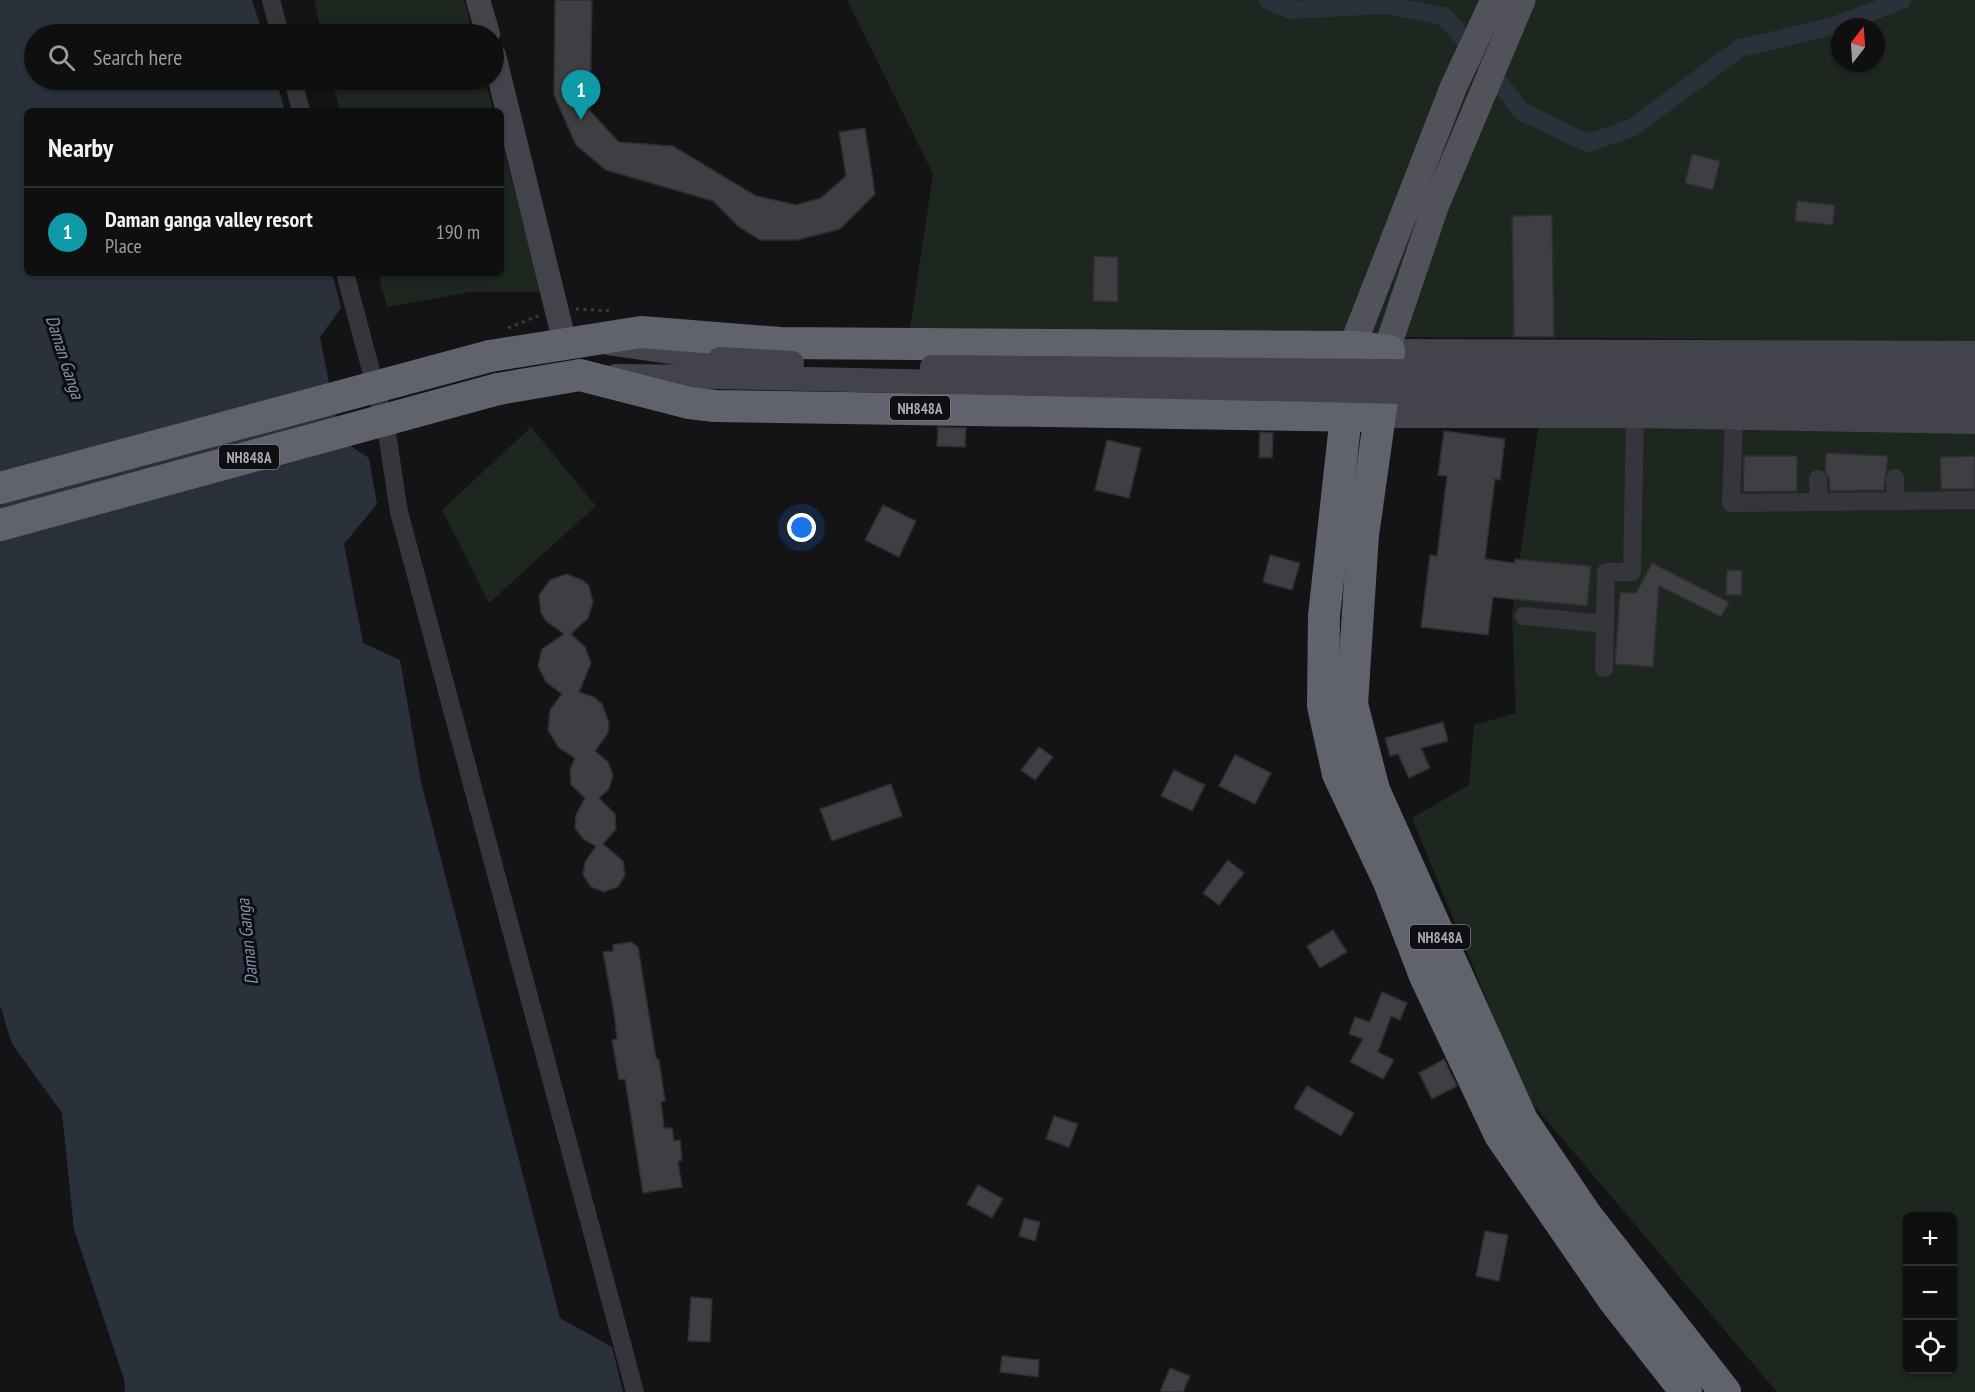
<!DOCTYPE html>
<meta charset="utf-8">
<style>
body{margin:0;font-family:"PT Sans Narrow",sans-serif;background:#181819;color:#f1f3f6}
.controls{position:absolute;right:18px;bottom:18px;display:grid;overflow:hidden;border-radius:9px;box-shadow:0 2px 4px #0004}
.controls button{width:54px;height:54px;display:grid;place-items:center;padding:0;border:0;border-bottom:2px solid #2f2f30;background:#0f0f10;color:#f1f3f6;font:30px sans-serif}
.compass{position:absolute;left:1831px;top:18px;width:54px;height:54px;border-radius:50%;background:#0f0f10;box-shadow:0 2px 4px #0004;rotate:17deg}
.you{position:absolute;left:802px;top:528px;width:21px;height:21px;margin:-15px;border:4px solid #fff;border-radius:50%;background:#1a73e8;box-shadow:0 0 0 9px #1a73e833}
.badge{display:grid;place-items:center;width:39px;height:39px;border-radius:50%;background:#2563eb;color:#fff;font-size:20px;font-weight:700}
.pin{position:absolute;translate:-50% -50px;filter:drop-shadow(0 2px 3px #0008)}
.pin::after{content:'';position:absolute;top:32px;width:21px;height:18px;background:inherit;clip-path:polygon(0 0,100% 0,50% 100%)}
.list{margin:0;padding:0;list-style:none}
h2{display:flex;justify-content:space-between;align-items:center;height:78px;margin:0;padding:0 24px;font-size:26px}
h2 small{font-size:20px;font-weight:400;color:#9b9c9f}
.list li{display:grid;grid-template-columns:39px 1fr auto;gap:18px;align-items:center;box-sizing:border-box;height:90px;padding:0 24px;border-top:2px solid #2f2f30}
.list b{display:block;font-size:22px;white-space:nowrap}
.list p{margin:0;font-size:20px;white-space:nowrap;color:#9b9c9f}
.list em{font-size:20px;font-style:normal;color:#9b9c9f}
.icon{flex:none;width:33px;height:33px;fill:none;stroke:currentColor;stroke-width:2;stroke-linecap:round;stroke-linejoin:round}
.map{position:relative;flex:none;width:1975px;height:1392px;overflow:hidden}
.search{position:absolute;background:#0f0f10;box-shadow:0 2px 4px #0004;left:24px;top:24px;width:480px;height:66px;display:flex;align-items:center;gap:15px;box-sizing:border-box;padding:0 21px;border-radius:33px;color:#9b9c9f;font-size:22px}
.panel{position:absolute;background:#0f0f10;box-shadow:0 2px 4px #0004;left:24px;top:108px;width:480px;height:168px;border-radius:9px}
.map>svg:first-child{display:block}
.green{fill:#1e2620;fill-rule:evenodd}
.water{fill:#2a313a}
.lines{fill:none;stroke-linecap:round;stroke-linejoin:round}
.canal{stroke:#2a313a;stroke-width:18}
.building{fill:#3e3e43;stroke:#2e2e32;stroke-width:1.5}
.path{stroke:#3b3c42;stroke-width:3;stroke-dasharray:3 4.5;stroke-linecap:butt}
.street{stroke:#35353b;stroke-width:18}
.secondary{stroke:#43444b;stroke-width:24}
.primary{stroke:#51525a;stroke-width:27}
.highway{stroke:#61636c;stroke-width:32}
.secondary-bridge{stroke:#43444b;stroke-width:24}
.highway-bridge{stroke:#61636c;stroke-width:32}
.labels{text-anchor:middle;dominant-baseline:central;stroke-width:6;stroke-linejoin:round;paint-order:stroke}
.shield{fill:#0f0f11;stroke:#797b84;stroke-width:1.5}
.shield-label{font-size:15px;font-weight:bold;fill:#a6a9b6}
.water-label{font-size:18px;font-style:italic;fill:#7c94b2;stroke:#0f0f11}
</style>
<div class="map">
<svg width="1975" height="1392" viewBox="0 0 1975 1392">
<rect width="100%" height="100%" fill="#141416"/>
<g class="green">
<polygon points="314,0 464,0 473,34 322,34"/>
<path d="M847 0H1975V343L1618 338 909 335 933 174ZM1840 27H1876V63H1840Z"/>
<polygon points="332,80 485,80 493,111 340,111"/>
<polygon points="501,140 541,292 471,292 387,307 378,273 501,273"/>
<path d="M1539 421 1975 432V1392H1777L1526 1096 1412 818 1469 785 1474 725 1516 713 1512 614ZM1908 1216H1952V1370H1908Z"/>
<polygon points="531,427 596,506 489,603 442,510"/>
</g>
<polygon class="water" points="0,0 252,0 263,34 34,34 34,80 276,80 285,111 27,111 27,273 332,273 341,308 320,337 340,439 369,458 377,504 344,544 363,643 400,660 421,782 560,1318 612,1347 623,1392 125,1392 124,1379 74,1229 62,1113 12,1044 0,1005"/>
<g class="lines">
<polyline class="canal" points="1268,0 1291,10 1384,5 1444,16 1477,54 1522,112 1588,143 1632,128 1740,48 1834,26 1902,0"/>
</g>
<g class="building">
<polygon points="555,0 592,0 590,111 619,142 673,146 756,196 796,205 821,198 846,176 839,132 865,128 875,194 840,229 797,240 760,240 739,227 713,201 606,170 576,145 554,95"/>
<polygon points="1692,154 1720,161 1713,190 1685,183"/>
<polygon points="1797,201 1835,205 1833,225 1795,221"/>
<polygon points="1552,215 1554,337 1514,337 1512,216"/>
<polygon points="1094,256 1118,257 1118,302 1093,301"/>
<polygon points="938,427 966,428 965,447 937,446"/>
<polygon points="1444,431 1505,439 1500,480 1495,479 1485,559 1515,563 1515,559 1591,566 1587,606 1493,597 1488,635 1421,627 1430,555 1437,556 1447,476 1438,475"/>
<polygon points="1260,432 1273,433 1272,458 1259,457"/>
<polygon points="1107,440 1141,448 1129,498 1095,490"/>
<polygon points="1826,453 1888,456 1884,490 1830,491 1829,478 1825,471"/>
<polygon points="1744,456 1797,456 1797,491 1743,492"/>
<polygon points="1975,456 1975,489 1941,489 1940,457"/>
<polygon points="883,505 916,521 899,557 865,540"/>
<polygon points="1270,555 1300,563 1292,590 1263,582"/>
<polygon points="1652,563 1729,602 1721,617 1659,586 1653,667 1615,664 1620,592 1636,593"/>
<polygon points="1727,570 1742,570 1742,595 1726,595"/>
<polygon points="566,574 582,580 589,586 593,602 588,618 571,634 585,647 591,663 579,692 594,697 602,704 609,723 608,733 595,751 608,762 613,775 609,789 599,798 615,814 616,829 603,844 623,861 625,875 618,887 604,892 591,887 583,875 585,862 596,846 583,839 575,828 576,815 585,798 571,785 570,770 575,758 558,747 548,730 550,710 562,694 546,682 538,666 542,649 564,634 546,621 541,613 539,595 550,580"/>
<polygon points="1443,722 1448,741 1421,748 1430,768 1409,778 1398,754 1390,756 1385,738"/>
<polygon points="1039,747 1053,757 1035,780 1021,770"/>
<polygon points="1235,755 1271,773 1255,804 1219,786"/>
<polygon points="1174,770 1205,785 1192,811 1161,796"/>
<polygon points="891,784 902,816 832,841 820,809"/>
<polygon points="1228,860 1244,873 1219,905 1203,893"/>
<polygon points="1333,930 1347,952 1320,968 1307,946"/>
<polygon points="631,942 638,947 656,1058 659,1060 665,1101 661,1102 664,1128 672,1128 674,1141 680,1140 682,1160 678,1162 682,1187 643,1193 625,1079 619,1080 612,1040 617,1039 614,1013 603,952 613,951 613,945"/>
<polygon points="1382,992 1407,1003 1400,1020 1391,1016 1378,1052 1394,1060 1383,1079 1350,1062 1363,1039 1349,1034 1355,1017 1370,1022"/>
<polygon points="1444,1059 1457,1086 1432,1099 1419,1073"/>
<polygon points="1307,1086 1354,1113 1341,1136 1294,1108"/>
<polygon points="1054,1116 1078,1124 1069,1147 1046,1139"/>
<polygon points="978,1185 1003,1199 992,1218 967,1204"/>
<polygon points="1024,1218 1040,1222 1035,1241 1019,1236"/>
<polygon points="1485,1231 1508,1235 1499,1281 1476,1276"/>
<polygon points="691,1297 712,1299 710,1342 688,1341"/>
<polygon points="1002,1356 1039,1360 1038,1377 1000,1372"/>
<polygon points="1170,1368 1190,1376 1183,1392 1160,1392"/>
</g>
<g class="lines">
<g class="path">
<polyline points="576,309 612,311"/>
<polyline points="508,328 538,316"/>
</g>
<g class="street">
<polyline points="271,0 280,34"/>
<polyline points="293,80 301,111"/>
<polyline points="345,273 386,427 399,512 635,1392"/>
<polyline points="1734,417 1731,503 1975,500"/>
<polyline points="1895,478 1896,501"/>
<polyline points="1818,479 1819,502"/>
<polyline points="1524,616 1605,624"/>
<polyline points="1604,668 1606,572 1632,572 1635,416"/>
</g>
<g class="secondary">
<polyline points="478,0 488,34"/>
<polyline points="494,55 565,344"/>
<polyline points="608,343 720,359"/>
<polyline points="1389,351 1975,353"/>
<polyline points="616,376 719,377"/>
<polyline points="1381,416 1635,416 1975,422"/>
</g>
<g class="primary">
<polyline points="1355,347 1356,337 1453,88 1494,0"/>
<polyline points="1389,351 1391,337 1435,207 1522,0"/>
</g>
<g class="highway">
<polyline points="490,356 641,332 780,343 1355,347 1389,351 1363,535 1352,704 1374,790 1522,1120 1586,1215 1725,1392"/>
<polyline points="1352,360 1324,616 1323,706 1338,774 1389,882 1425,976 1500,1135 1613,1299 1686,1392"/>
<polyline points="498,389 580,375 689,403 715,406 1368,416"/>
</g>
<g class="secondary-bridge">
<polyline points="720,359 792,363"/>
<polyline points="932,367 1975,376"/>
<polyline points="719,377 1448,393 1975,399"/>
</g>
<g class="highway-bridge">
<polyline points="0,488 490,356"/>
<polyline points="0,525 498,389"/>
</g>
</g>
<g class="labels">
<g class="shield">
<rect x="890" y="396" width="60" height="24" rx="4.5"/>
<rect x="219" y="445" width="60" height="24" rx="4.5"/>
<rect x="1410" y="925" width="60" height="24" rx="4.5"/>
</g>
<g class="shield-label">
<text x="920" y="408">NH848A</text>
<text x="249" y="457">NH848A</text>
<text x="1440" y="937">NH848A</text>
</g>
<g class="water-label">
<text transform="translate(65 357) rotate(72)">Daman Ganga</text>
<text transform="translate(247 942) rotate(-96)">Daman Ganga</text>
</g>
</g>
</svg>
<div class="controls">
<button>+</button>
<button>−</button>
<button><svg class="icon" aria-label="locate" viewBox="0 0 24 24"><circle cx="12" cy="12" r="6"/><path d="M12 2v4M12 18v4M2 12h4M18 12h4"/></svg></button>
</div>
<svg class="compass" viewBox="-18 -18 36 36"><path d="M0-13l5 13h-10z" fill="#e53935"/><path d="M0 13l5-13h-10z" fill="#9b9c9f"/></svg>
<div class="you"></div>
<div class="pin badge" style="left:581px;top:120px;background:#0f9aa8">1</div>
<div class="search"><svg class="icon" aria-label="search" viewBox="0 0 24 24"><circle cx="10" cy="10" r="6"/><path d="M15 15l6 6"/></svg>Search here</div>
<section class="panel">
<h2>Nearby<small></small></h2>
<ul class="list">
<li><span class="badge" style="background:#0f9aa8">1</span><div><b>Daman ganga valley resort</b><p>Place</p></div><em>190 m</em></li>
</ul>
</section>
</div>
